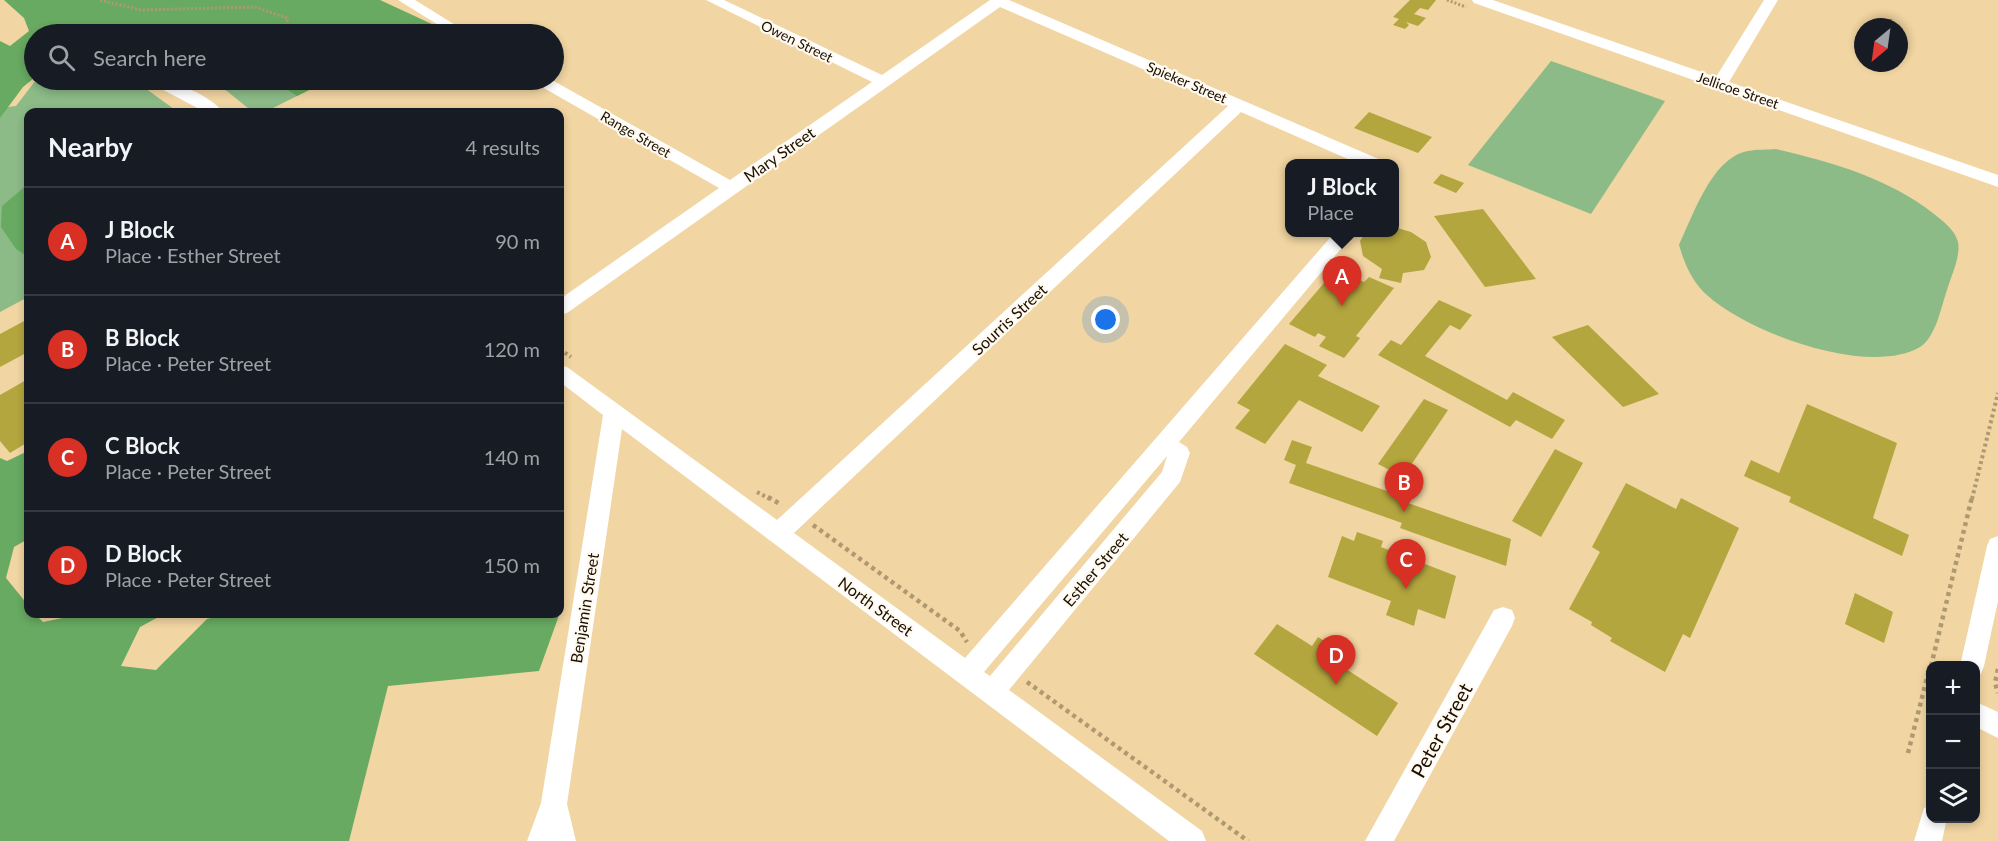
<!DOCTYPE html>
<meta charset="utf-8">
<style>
body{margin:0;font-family:Lato,sans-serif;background:#20242c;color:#f1f3f6}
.controls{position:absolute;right:18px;bottom:18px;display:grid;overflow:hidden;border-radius:12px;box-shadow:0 3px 9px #0003}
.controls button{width:54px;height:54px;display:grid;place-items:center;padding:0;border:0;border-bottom:2px solid #363941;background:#171b24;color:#f1f3f6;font:30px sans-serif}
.compass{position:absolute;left:1854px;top:18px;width:54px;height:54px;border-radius:50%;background:#171b24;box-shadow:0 3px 9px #0003;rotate:209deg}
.you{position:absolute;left:1106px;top:320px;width:21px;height:21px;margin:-15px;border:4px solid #fff;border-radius:50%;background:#1a73e8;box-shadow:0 0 0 9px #1a73e833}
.badge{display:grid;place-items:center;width:39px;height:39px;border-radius:50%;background:#d93025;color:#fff;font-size:20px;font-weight:700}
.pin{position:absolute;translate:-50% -50px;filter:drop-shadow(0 2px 3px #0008)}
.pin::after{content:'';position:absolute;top:32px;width:21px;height:18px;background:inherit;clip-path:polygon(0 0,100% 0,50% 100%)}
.popup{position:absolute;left:1285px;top:159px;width:114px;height:78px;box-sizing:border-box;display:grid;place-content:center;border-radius:12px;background:#171b24;filter:drop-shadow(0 2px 4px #0005);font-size:20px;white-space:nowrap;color:#9ea1a6}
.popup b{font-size:22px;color:#f1f3f6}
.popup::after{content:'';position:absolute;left:50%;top:100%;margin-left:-12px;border:12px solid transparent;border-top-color:#171b24}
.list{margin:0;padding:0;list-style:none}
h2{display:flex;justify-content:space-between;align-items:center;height:78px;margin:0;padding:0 24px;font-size:26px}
h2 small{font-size:20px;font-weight:400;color:#9ea1a6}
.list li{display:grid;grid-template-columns:39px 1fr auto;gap:18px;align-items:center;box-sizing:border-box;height:108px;padding:0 24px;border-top:2px solid #363941}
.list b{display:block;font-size:22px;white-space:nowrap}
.list p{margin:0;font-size:20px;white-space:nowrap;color:#9ea1a6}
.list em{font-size:20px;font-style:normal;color:#9ea1a6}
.icon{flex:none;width:33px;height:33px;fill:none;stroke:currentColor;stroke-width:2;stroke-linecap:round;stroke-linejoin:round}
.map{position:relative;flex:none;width:1998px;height:841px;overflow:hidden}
.search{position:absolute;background:#171b24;box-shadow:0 3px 9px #0003;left:24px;top:24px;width:540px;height:66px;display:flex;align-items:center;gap:15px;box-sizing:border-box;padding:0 21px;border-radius:33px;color:#9ea1a6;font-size:22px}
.panel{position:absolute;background:#171b24;box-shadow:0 3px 9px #0003;left:24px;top:108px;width:540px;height:510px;border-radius:12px}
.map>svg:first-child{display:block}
.green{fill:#8cbb87}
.forest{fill:#68aa61}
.building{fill:#b3a63e}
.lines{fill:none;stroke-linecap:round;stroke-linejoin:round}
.path-far2{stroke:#af9971;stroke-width:3;stroke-dasharray:2 2;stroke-linecap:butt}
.path-far1{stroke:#af9971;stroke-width:4;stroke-dasharray:3 3;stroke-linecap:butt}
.path{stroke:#af9971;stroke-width:4.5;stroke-dasharray:4 4;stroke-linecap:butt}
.minor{fill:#fff;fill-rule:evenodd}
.labels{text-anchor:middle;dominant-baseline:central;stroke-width:4.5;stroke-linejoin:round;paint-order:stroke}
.far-street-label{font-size:14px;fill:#180f00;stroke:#fff9ef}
.street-label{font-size:16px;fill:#180f00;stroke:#fff9ef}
.near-street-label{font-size:20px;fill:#180f00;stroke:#fff9ef}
</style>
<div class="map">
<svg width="1998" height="841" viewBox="0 0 1998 841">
<rect width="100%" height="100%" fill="#f1d5a2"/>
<g class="green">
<polygon points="1551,61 1665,101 1591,214 1468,165"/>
<polygon points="36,80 134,80 178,112 28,112 28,297 0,312 0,108 16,106"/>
<polygon points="213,80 329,80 265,112 253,112"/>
<path d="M1776 149C1831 162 1889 178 1934 214 1943 221 1955 230 1958 242 1961 256 1951 276 1947 290 1941 307 1936 337 1920 347 1869 377 1749 333 1708 296 1692 282 1685 265 1679 245 1693 216 1712 157 1748 151 1757 149 1767 150 1776 149Z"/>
</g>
<g class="forest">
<polygon points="4,0 380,0 434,25 416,34 34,34 34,78 23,87 0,118 0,41 10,46 29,31 24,18"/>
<polygon points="273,80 329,80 297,96"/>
<polygon points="28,184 28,257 16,249 1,227 2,206"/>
<polygon points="28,451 28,539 14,547 6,578 28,605 28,614 35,614 43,622 82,614 164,614 140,627 121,666 156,670 207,619 227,614 560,614 560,607 562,607 539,671 388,686 349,841 0,841 0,458 7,461"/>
</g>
<g class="building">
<polygon points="1410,0 1436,0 1428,10 1420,8 1414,14 1426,18 1418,26 1406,22 1409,25 1405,29 1393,25 1399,19 1393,17"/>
<polygon points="1369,112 1432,137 1418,153 1354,128"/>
<polygon points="1441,174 1464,183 1456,193 1433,183"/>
<polygon points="1483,209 1536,279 1485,287 1434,216"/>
<polygon points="1394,227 1411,232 1426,242 1431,257 1424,270 1403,273 1401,283 1379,278 1382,269 1363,256 1360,241 1366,232 1394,232"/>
<polygon points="1336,269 1364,282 1369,277 1394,288 1356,336 1360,338 1344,358 1319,346 1326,337 1318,333 1315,337 1289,324"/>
<polygon points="1439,300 1472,315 1460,330 1450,325 1425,356 1507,400 1513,392 1565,420 1552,439 1516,420 1510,427 1378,355 1391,340 1401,345"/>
<polygon points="28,319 28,352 0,367 0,334"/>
<polygon points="1588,325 1659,394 1623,407 1552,337"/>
<polygon points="1285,344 1327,365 1318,376 1380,406 1362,432 1299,400 1265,444 1235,428 1250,410 1237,403"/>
<polygon points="28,379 28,442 10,453 0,441 0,395"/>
<polygon points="1424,399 1448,410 1403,477 1378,464"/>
<polygon points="1807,404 1897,443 1873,518 1909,535 1902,556 1789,502 1791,497 1744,476 1751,460 1779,473"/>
<polygon points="1292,440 1312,447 1306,463 1407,498 1405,502 1511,539 1506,566 1400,528 1402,523 1289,483 1296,465 1284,460"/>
<polygon points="1555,449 1583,463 1541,537 1512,521"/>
<polygon points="1626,483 1676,509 1681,498 1739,528 1690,638 1683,634 1665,672 1610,641 1612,638 1591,625 1592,622 1569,609 1600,552 1592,547"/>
<polygon points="1357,532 1383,541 1381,547 1456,576 1445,619 1418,609 1414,626 1386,615 1391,601 1328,577 1342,536 1354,541"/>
<polygon points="1855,593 1893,612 1884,643 1845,624"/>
<polygon points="1277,624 1312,646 1318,637 1350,657 1343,667 1398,703 1377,736 1254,654"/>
</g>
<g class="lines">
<g class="path-far2">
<polyline points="100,0 141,10 255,7 287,18 289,34"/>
<polyline points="1447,0 1466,7"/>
<polyline points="211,89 221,80"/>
</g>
<g class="path-far1">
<polyline points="560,349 571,357"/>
<polyline points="757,492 770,499"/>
<polyline points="1972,499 1998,393"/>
</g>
<g class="path">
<polyline points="768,497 782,505"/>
<polyline points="813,525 960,631 967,642"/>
<polyline points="1931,666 1972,497"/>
<polyline points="1998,669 1995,683 1998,693"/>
<polyline points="1027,682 1248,841"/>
<polyline points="1908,753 1930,666"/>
</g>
<g class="minor">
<polygon points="398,0 415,0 470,34 453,34"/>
<path d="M706 0H724L882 75 990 0H1009L1381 160 1383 164H1359L1241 112 794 533 965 658 1335 232H1355L1179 442 1187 447 1190 453 1180 482 1009 690 1202 831 1206 841H1169L622 429 567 804 576 841H527L541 803 603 415 560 382V365L567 367 777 520 1228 106 1000 7 567 313 560 315V299L719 188 535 83 534 80H552L730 180 872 82ZM1167 456 1162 472 990 676 984 672Z"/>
<polygon points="1472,0 1493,0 1716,77 1764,0 1778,0 1729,82 1998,175 1998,187 1474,3"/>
<path d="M151 80C170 78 211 96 223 112H205L154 85Z"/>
<polygon points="1998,536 1998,601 1984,666 1981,674 1976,676 1976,666 1960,666 1987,546 1990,539"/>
<polygon points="1503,607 1512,610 1515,618 1512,626 1394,841 1365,841 1494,610"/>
<polygon points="1976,702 1998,712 1998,738 1976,727"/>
<polygon points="1930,806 1930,818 1947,818 1942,841 1914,841 1924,808"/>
</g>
</g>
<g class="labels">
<g class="far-street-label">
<text transform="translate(797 41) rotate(26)">Owen Street</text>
<text transform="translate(1187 82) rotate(23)">Spieker Street</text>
<text transform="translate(1738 90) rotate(19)">Jellicoe Street</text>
<text transform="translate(636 134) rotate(30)">Range Street</text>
</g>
<g class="street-label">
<text transform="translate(779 154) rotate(-35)">Mary Street</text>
<text transform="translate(1009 319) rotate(-43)">Sourris Street</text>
<text transform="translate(1095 569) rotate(-50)">Esther Street</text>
<text transform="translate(876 606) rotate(36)">North Street</text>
<text transform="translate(584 608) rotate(-81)">Benjamin Street</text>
</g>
<g class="near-street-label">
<text transform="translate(1441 730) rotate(-61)">Peter Street</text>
</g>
</g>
</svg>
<div class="controls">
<button>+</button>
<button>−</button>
<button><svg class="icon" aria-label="layers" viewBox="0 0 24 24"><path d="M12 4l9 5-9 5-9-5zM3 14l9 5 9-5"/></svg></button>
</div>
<svg class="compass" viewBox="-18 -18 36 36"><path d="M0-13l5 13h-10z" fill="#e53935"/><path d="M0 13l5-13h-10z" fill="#9ea1a6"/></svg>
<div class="you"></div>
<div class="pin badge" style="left:1342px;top:306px">A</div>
<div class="popup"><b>J Block</b>Place</div>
<div class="pin badge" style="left:1404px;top:512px">B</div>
<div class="pin badge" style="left:1406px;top:589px">C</div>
<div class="pin badge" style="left:1336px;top:685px">D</div>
<div class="search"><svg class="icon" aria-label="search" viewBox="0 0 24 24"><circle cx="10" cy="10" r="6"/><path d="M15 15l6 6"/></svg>Search here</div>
<section class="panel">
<h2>Nearby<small>4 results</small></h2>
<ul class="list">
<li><span class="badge">A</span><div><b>J Block</b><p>Place · Esther Street</p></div><em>90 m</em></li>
<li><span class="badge">B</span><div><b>B Block</b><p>Place · Peter Street</p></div><em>120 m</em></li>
<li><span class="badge">C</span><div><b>C Block</b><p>Place · Peter Street</p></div><em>140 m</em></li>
<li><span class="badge">D</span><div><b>D Block</b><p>Place · Peter Street</p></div><em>150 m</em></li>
</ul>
</section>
</div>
